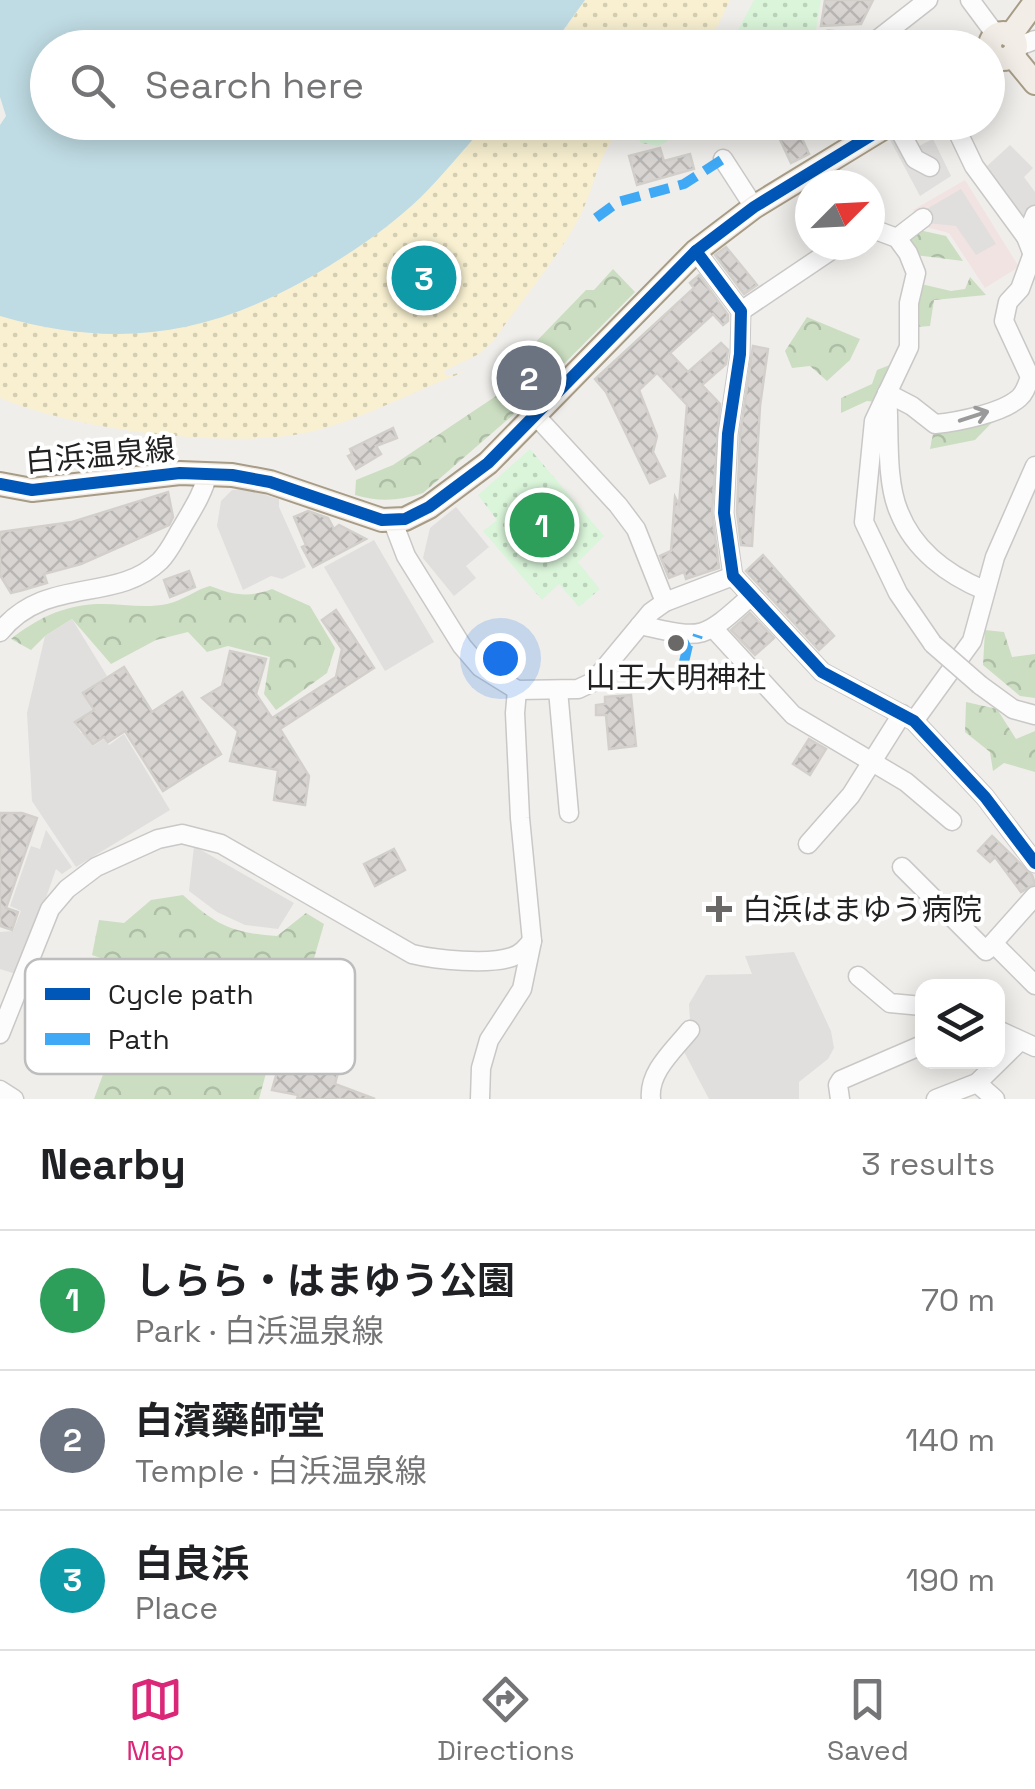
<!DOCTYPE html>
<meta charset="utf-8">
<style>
body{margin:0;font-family:"Space Grotesk","Noto Sans JP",sans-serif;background:#f2f2f2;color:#202124}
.controls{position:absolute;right:30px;bottom:30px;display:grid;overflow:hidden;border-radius:20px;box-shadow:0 5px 25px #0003}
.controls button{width:90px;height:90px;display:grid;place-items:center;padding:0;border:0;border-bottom:2px solid #e0e0e0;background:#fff;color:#202124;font:50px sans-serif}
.compass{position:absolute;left:795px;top:170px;width:90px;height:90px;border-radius:50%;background:#fff;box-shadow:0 5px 25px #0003;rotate:66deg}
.you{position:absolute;left:500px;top:658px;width:35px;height:35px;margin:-25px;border:8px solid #fff;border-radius:50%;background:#1a73e8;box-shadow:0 0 0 15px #1a73e833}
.badge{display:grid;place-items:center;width:65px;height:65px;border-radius:50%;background:#db2777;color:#fff;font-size:32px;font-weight:700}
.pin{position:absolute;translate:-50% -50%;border:5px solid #fff;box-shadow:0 2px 10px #0006}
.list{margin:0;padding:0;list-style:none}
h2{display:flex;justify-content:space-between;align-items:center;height:130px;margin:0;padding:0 40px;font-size:42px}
h2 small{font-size:32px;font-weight:400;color:#757577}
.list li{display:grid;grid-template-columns:65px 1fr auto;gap:30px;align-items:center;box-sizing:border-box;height:140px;padding:0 40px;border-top:2px solid #e0e0e0}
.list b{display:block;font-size:38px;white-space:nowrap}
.list p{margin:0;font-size:32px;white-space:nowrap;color:#757577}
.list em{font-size:32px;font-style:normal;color:#757577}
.icon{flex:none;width:55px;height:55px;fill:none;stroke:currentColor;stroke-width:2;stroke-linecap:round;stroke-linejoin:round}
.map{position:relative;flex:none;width:1035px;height:1099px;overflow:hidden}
.search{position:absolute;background:#fff;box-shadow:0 5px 25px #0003;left:30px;right:30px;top:30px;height:110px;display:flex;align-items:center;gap:25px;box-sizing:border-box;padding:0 35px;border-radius:55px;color:#757577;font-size:38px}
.sheet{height:550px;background:#fff}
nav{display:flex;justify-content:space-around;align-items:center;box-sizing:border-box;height:140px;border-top:2px solid #e0e0e0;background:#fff;font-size:28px;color:#757577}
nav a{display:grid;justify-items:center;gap:5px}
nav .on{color:#db2777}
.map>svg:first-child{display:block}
.commercial{fill:#f1e3e1}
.forest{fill:url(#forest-crowns)}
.sand{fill:url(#sand-dots)}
.park{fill:url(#park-dots)}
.parking{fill:#e0dfde}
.water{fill:#bfdbe3}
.building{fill:url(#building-cross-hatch);stroke:#d3d0cc;stroke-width:2.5}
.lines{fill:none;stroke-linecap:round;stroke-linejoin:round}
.minor-casing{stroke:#c9c8c7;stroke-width:21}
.major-casing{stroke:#a79c86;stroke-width:26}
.minor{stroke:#fdfcfc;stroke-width:18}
.major{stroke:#f3ede7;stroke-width:22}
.minor-bridge-casing{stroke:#c9c8c7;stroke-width:21;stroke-linecap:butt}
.minor-bridge{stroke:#fdfcfc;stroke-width:18}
.quiet{stroke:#3fa9f5;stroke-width:10;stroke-dasharray:20 10;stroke-linecap:butt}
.cycleway-casing{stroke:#fff;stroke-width:19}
.cycleway{stroke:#0057b8;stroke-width:12}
.oneway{stroke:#9a9a9a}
.poi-dot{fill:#6a6968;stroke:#fff;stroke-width:4}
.labels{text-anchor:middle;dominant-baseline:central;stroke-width:8;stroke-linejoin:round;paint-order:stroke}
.street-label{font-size:30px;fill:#222;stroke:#fff}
.poi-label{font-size:30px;fill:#222;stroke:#fff}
.key{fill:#fff;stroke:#bdbdbd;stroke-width:2.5}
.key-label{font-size:28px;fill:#222}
</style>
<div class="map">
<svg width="1035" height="1099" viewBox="0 0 1035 1099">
<defs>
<pattern id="forest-crowns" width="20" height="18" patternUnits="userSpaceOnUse" patternTransform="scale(2.5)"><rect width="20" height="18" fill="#cbdec1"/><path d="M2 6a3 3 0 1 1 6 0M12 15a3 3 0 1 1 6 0" fill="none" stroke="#aebea6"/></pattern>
<pattern id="sand-dots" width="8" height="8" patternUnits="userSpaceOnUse" patternTransform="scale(2.5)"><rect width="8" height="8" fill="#f8f0d0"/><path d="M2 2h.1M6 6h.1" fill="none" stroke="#d4ceb2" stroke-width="1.8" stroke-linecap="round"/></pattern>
<pattern id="park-dots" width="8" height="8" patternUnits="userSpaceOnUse" patternTransform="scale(2.5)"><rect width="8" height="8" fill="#daf5da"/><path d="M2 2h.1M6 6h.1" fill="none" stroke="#bbd2bb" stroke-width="1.8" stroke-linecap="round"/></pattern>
<pattern id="building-cross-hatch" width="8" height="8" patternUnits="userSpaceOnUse" patternTransform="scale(2.5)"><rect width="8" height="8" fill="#d7d4d2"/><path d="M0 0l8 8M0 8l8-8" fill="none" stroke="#b8b6b4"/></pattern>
</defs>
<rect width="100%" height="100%" fill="#f0eeeb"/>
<polygon class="commercial" points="965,180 1019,267 985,288 949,233 922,226 913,210"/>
<g class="forest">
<polygon points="919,230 946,236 963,261 915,255 905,239"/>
<polygon points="613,269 635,292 552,376 534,356 506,377 502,370 529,349 586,290 594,290"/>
<polygon points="970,277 986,295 934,300 930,326 918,327 914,304 921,284 951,291 965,289"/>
<polygon points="807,317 860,339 850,360 827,381 810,366 792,368 785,351"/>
<polygon points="900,361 875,402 867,401 841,413 841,398 872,384 877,370"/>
<path d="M502 392 514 414 423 493C400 501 378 502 355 495L356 480 393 465Z"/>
<polygon points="1009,405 975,440 930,449 935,424"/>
<path d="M210 586C234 595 248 598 272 589L310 606 335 648 327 673 276 710 264 694 270 657 228 646 207 652 188 632 156 640 111 664 72 619 45 636 31 650 11 639C36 619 62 606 96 604 120 603 143 609 167 604 182 601 195 590 210 586Z"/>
<polygon points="985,630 1004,632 1012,657 1035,654 1035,698 1020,696 983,665"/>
<polygon points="966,702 997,709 1016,739 1035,731 1035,772 1004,763 993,771 990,752 965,732"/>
<path d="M183 895C216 925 232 933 277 936L306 913 324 924 290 1041 272 1051 259 1099H94L115 1042 105 1039 131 969 92 955 99 920 124 923 151 900Z"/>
</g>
<g class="sand">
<polygon points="585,0 730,0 718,25 701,47 552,48"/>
<path d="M487 123H627C596 152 598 181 579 218 556 261 522 299 495 339L479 354 444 371 446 376 467 371C415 390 364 419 310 432 230 450 75 430 0 398V316C124 352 219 333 329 266 361 246 393 224 421 197 444 174 465 148 487 123Z"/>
</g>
<g class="park">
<polygon points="754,0 821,0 816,30 805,47 729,47"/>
<polygon points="653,123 653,122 696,123 659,146 641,143 637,136"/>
<polygon points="530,449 604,536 578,562 600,589 579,607 559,584 542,600 483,531 497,520 478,495"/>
</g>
<g class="parking">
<polygon points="905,128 917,147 933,139 951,176 920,196 889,138"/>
<polygon points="1010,145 1033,168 1024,177 1035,192 1035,210 1024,225 987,166"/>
<polygon points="961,189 996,244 976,255 956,226 927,223 920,213"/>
<polygon points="246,489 279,499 279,507 306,567 282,579 271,576 243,590 217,526 221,501 232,490"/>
<polygon points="456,507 489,547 466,566 476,578 454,596 423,558 430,528"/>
<polygon points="374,540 434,642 385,671 324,567"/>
<polygon points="72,619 107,676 82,693 92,710 74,722 81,733 99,722 102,726 87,737 93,746 104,739 109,745 124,734 170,810 76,867 32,801 27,713 45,636"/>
<polygon points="46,830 72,867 62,874 56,869 19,975 0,969 0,932 13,931 21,911 10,906 31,846 40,849"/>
<polygon points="194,846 294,903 278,929 245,925 217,912 189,891"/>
<polygon points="794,952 831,1031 834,1048 828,1059 799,1082 799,1099 709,1099 682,1048 691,1037 689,1004 706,975 752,974 745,956"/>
</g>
<path class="water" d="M0 0H585L551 47 48 48V122L487 123C465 148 444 174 421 197 393 224 361 246 329 266 220 333 124 352 0 316V125L6 116 0 97Z"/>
<g class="building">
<polygon points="825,0 873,0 861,24 821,26"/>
<polygon points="795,123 809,154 791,163 776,131"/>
<polygon points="660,148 664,161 690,154 694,169 637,185 629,156"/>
<polygon points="726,247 757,285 744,294 715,255"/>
<polygon points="699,275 728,315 728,321 723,325 713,314 670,353 688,372 721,343 728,350 726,364 702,385 720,404 712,512 719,568 686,579 684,572 669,578 660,556 671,551 675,497 679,505 687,405 657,373 639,390 657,436 653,452 665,476 650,483 606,392 595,379 694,288 690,283"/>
<polygon points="753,346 768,349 760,406 752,546 741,545 737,512 740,435"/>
<polygon points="535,366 548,380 533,393 520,379"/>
<polygon points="393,428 397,438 376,446 381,454 356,469 348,456 352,454 350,449"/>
<polygon points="168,492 173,517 169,525 81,564 44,574 47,583 23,590 11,593 0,575 0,532 72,522"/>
<polygon points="308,511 328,518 334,529 339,525 366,539 313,567 302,547 306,545 294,517"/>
<polygon points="763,555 834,636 819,650 746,571"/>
<polygon points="189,571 195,587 170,597 164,580"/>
<polygon points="336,610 374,668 280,729 309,776 305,805 274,800 278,770 230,761 238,731 202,698 222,686 230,651 266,659 256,694 272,718 336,677 342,649 322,620"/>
<polygon points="750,613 774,638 755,655 731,630"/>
<polygon points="124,667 152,712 182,692 221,754 163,791 125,731 108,742 104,737 93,744 75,722 94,710 83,693"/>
<polygon points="631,695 636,746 609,749 606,715 596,715 596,705 605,704 605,697"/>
<polygon points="809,739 826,749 810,775 793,764"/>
<polygon points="0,813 22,813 37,818 6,908 18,912 12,930 0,926"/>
<polygon points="992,836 1032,875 1035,884 1021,892 995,857 990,862 978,851"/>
<polygon points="394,849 405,870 375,886 364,864"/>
<polygon points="282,1054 339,1069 335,1084 375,1099 297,1099 298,1095 272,1090"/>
</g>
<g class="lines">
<defs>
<g id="minor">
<polyline points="970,0 996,35"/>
<polyline points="828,40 873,43 928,0"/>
<polyline points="1016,47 1035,40"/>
<polyline points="895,122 915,159 930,167"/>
<polyline points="953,122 974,166 1026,237 1035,260"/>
<polyline points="723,159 754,207"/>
<polyline points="870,228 897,238 908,253 916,273 909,303 909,347 874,421 864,522 898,593 933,644"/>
<polyline points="1026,237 1035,215"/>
<polyline points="897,238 923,218"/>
<polyline points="696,251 741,311 740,354 728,434 724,513 733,576 822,672 914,721 985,797 1035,863"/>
<polyline points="741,311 839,245"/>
<path d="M887 393 912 406 935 424C958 422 1002 413 1019 398 1025 393 1027 385 1030 377L1004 321 1008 302 1020 289 1032 256"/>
<path d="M887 394C890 429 885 480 899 512 914 550 948 575 984 590"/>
<polyline points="535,415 618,505 636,529 665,602"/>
<polyline points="393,522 406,556 462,646 480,667 517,690 578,689 593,682 651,612 665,602 733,576"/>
<path d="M640 625C703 639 701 641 750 597"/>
<polyline points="714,629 793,715 906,782 952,821"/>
<path d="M0 632C46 575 115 604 160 561 169 552 175 539 181 529 192 510 203 494 208 473"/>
<polyline points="980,685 1013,709 1035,715"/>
<polyline points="558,690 569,813"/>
<polyline points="914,721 972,641 995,557 1035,466"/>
<polyline points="808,844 851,795 902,714"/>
<polyline points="902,867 986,951 1035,896"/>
<polyline points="994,944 1035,985"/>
<polyline points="858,976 890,1003 922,1006"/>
<polyline points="998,1030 1035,1047"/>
<path d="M0 1034 50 909 67 889 96 867 158 839 182 834 221 844 412 954C436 960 489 965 512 957 521 954 526 948 532 941"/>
<polyline points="977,1083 995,1099"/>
<polyline points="0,1090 14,1099"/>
<polyline points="480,1099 481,1068 489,1040 522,989 532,941 520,818 515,713 517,690"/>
<path d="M651 1099C648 1072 674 1050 690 1030"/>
<polyline points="840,1099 838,1085 841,1080 922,1045"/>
<polyline points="936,1099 977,1083 1020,1041"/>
</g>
<g id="major">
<circle cx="1003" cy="46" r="13"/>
<polyline points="1010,36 1035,2"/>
<polyline points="1012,55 1035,83"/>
<polyline points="0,484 32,490 180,473 232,475 270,482 382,520 405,519 429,507 488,463 696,251 754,207 893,122"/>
</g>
</defs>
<use href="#minor" class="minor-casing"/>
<use href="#major" class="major-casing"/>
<use href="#minor" class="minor"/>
<use href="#major" class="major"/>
<defs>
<polyline id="minor-bridge" points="933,644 980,685"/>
</defs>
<use href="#minor-bridge" class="minor-bridge-casing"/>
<use href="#minor-bridge" class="minor-bridge"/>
<g class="quiet">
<polyline points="596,218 618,202 684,184 723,159"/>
<polyline points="684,662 688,645 696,641 698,635"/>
</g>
<defs>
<g id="cycleway">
<polyline points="696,251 741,311 740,354 728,434 724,513 733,576 822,672 914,721 985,797 1035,863"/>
<polyline points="0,484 32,490 180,473 232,475 270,482 382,520 405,519 429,507 488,463 696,251 754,207 893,122"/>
</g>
</defs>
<use href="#cycleway" class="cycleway-casing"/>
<use href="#cycleway" class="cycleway"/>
</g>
<defs><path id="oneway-shaft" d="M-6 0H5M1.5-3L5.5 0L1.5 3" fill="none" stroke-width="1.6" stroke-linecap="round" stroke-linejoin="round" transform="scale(2.5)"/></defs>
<use class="oneway" href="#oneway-shaft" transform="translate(974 416) rotate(-18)"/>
<g class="poi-dot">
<circle cx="676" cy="643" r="10"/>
<path d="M714 894h10v10h10v10h-10v10h-10v-10h-10v-10h10z"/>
</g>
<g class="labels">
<g class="street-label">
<text transform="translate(100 455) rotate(-5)">白浜温泉線</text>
</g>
<g class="poi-label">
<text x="676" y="677">山王大明神社</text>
<text x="742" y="909" text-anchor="start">白浜はまゆう病院</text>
</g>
</g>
<rect x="25" y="959" width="330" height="115" rx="15" class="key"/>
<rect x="45" y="988" width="45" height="12" fill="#0057b8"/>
<rect x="45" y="1033" width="45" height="12" fill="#3fa9f5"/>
<g class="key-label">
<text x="108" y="1004">Cycle path</text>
<text x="108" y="1049">Path</text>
</g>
</svg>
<div class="controls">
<button><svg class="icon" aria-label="layers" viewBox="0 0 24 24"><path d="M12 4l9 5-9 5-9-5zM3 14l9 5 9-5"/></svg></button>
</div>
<svg class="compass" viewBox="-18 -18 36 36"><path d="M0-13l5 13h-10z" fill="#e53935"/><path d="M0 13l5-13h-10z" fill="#757577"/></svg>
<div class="you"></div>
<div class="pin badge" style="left:542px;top:525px;background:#2e9e5b">1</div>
<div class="pin badge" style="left:529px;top:378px;background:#6b7280">2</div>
<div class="pin badge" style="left:424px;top:278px;background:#0f9aa8">3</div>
<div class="search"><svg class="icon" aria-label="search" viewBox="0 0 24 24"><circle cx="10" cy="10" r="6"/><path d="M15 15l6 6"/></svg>Search here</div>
</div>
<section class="sheet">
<h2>Nearby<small>3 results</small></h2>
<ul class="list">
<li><span class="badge" style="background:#2e9e5b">1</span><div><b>しらら・はまゆう公園</b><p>Park · 白浜温泉線</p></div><em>70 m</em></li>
<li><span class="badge" style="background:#6b7280">2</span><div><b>白濱藥師堂</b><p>Temple · 白浜温泉線</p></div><em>140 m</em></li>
<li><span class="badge" style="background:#0f9aa8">3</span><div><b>白良浜</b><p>Place</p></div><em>190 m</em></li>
</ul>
</section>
<nav>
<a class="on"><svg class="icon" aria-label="map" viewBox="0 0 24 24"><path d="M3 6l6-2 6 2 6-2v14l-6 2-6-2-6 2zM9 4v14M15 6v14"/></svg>Map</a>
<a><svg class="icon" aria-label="directions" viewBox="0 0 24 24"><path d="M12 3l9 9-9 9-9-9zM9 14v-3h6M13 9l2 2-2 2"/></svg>Directions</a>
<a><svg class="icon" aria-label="saved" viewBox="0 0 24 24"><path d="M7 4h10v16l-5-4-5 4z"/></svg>Saved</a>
</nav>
